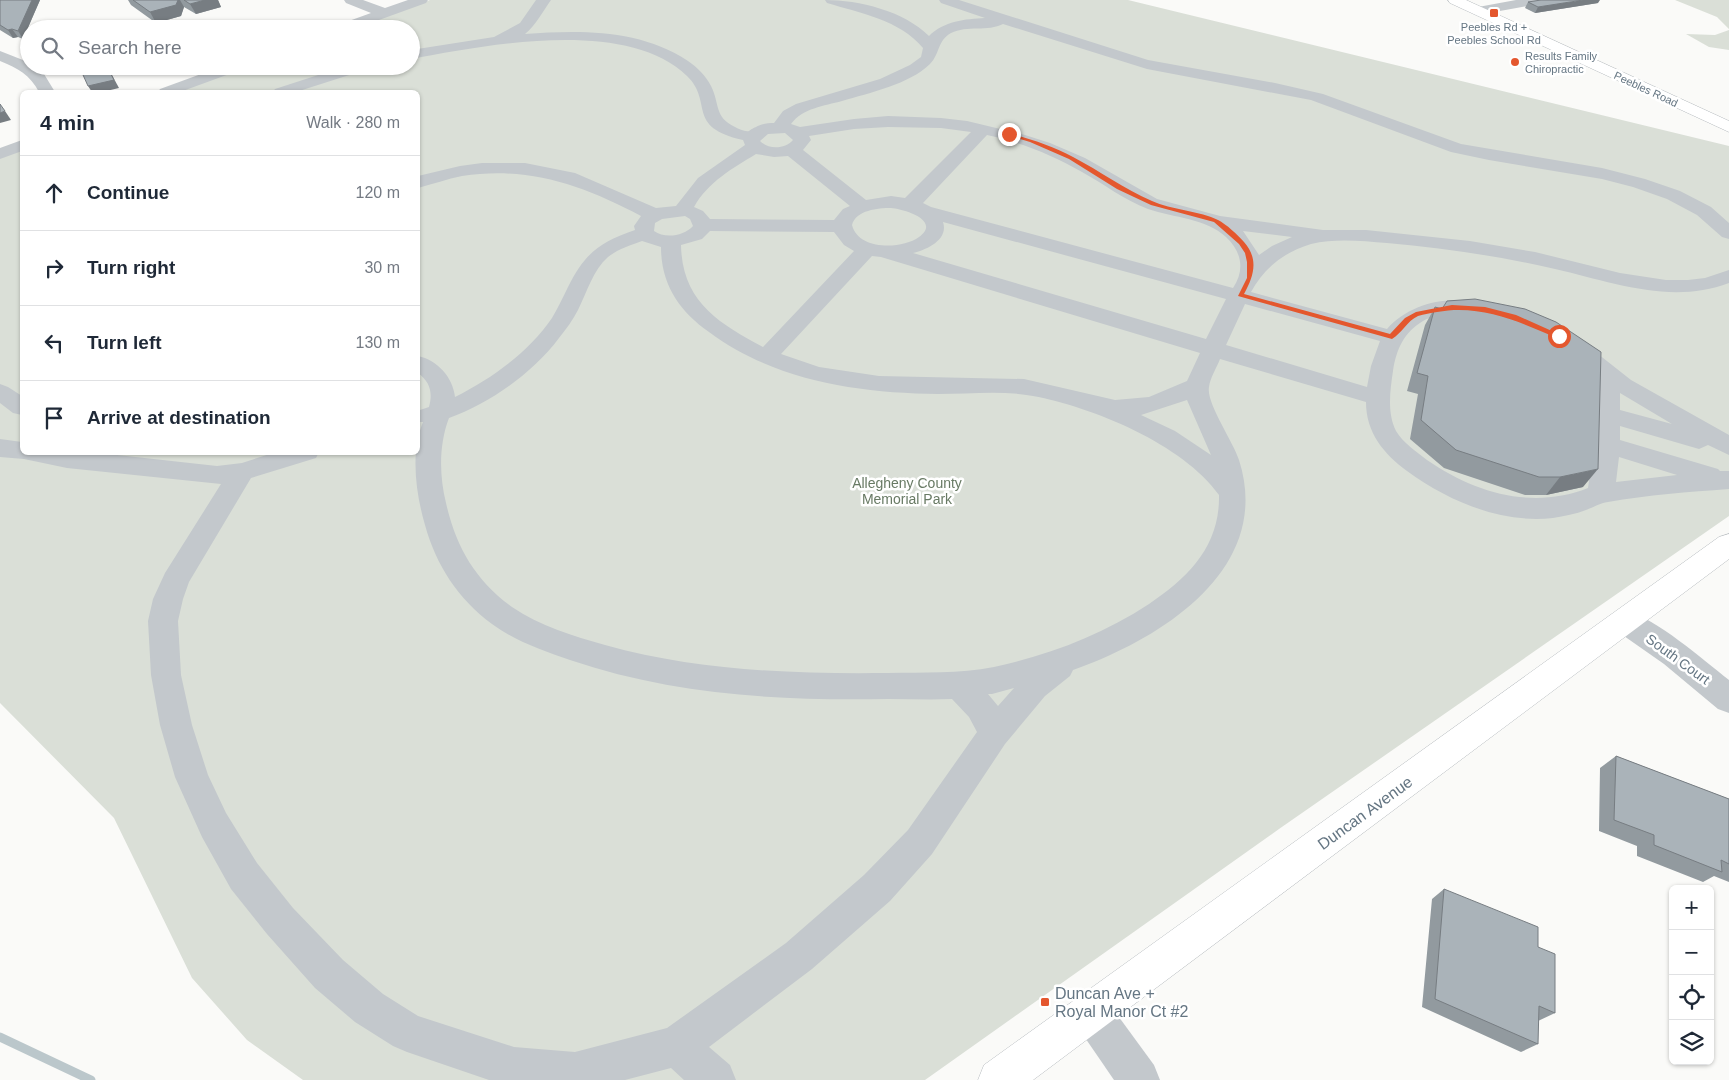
<!DOCTYPE html>
<meta charset="utf-8">
<style>
body{margin:0;font-family:Helvetica,sans-serif;background:#f2f2f3;color:#1f2937}
.controls{position:absolute;right:15px;bottom:15px;display:grid;overflow:hidden;border-radius:8px;box-shadow:0 1px 4px #0004}
.controls button{width:45px;height:45px;display:grid;place-items:center;padding:0;border:0;border-bottom:1px solid #e0e1e3;background:#fff;color:#1f2937;font:25px sans-serif}
.stop{position:absolute;width:15px;height:15px;margin:-11px;border:4px solid #e4572e;border-radius:50%;background:#fff}
.stop.end{background:#e4572e;border-color:#fff;box-shadow:0 1px 5px #0008}
.list{margin:0;padding:0;list-style:none}
h2{display:flex;justify-content:space-between;align-items:center;height:65px;margin:0;padding:0 20px;font-size:21px}
h2 small{font-size:16px;font-weight:400;color:#747a83}
.list li{display:grid;grid-template-columns:32px 1fr auto;gap:15px;align-items:center;box-sizing:border-box;height:75px;padding:0 20px;border-top:1px solid #e0e1e3}
.list b{display:block;font-size:19px;white-space:nowrap}
.list em{font-size:16px;font-style:normal;color:#747a83}
.icon{flex:none;width:28px;height:28px;fill:none;stroke:currentColor;stroke-width:2;stroke-linecap:round;stroke-linejoin:round}
.map{position:relative;flex:none;width:1729px;height:1080px;overflow:hidden}
.search{position:absolute;background:#fff;box-shadow:0 1px 4px #0004;left:20px;top:20px;width:400px;height:55px;display:flex;align-items:center;gap:12px;box-sizing:border-box;padding:0 18px;border-radius:28px;color:#747a83;font-size:19px}
.panel{position:absolute;background:#fff;box-shadow:0 1px 4px #0004;left:20px;top:90px;width:400px;height:365px;border-radius:8px}
.map>svg:first-child{display:block}
.green{fill:#dadfd7}
.lines{fill:none;stroke-linecap:round;stroke-linejoin:round}
.stream{stroke:#bbc7cb;stroke-width:9}
.major-casing{stroke:#b5babe;stroke-width:1}
.minor{fill:#c3c8cc;fill-rule:evenodd}
.major{fill:#fff;fill-rule:evenodd}
.wall{fill:#929a9f}
.shaded-wall{fill:#777d82}
.building{fill:#aab3b9;stroke:#777d82}
.route{fill:#e4572e}
.poi-dot{fill:#e4572e;stroke:#fff;stroke-width:2}
.labels{text-anchor:middle;dominant-baseline:central;stroke-width:5;stroke-linejoin:round;paint-order:stroke}
.far-poi-label{font-size:11px;fill:#657683;stroke:#fff}
.far-street-label{font-size:11px;fill:#657683;stroke:#fff}
.park-label{font-size:14px;fill:#687a64;stroke:#fff}
.street-label{font-size:14px;fill:#657683;stroke:#fff}
.near-street-label{font-size:16px;fill:#657683;stroke:#fff}
.near-poi-label{font-size:16px;fill:#657683;stroke:#fff;text-anchor:start}
</style>
<div class="map">
<svg width="1729" height="1080" viewBox="0 0 1729 1080">
<rect width="100%" height="100%" fill="#fafaf8"/>
<g class="green">
<polygon points="430,0 1128,0 1729,146 1729,516 1279,829 925,1080 303,1080 247,1040 192,978 114,818 0,703 0,157 22,148 22,452 418,452 418,92 174,92 245,66 411,66 411,29 349,29"/>
<polygon points="1675,0 1729,0 1729,29 1717,17"/>
<polygon points="1729,30 1729,50 1709,47 1686,34 1715,35"/>
</g>
<g class="lines">
<polyline class="stream" points="0,1037 91,1080"/>
<defs>
<g id="major">
<polygon points="1448,0 1466,0 1729,121 1729,132 1450,3"/>
<polygon points="1729,534 1729,559 1033,1080 978,1080 984,1065 1719,537"/>
</g>
</defs>
<use href="#major" class="major-casing"/>
<g class="minor">
<polygon points="344,0 363,0 385,8 408,0 428,0 426,3 354,29 333,29 335,26 371,13 346,3"/>
<path d="M536 0H551C543 11 536 25 525 34 580 30 640 29 688 61 697 67 706 76 711 86 720 104 714 117 735 127 739 129 745 132 749 131 750 130 755 127 756 127 761 124 768 123 774 123L783 111 796 104 880 79 910 65 921 57 923 48C900 20 860 13 827 3L825 0C859 0 904 11 929 36 944 21 965 19 985 18L941 3 939 0H959L1148 60 1275 83 1323 94 1461 144 1602 168 1645 179 1680 191 1711 207 1729 223V239L1722 237 1697 215 1667 199 1633 187 1602 179 1489 160 1451 152 1311 100 1147 69 1003 24C988 32 967 25 951 33 937 41 940 54 930 64 910 84 869 93 842 101 824 106 803 108 791 124L800 127 854 119 888 116 941 118 967 121 1025 135 1050 143 1085 158 1157 199 1220 216 1323 230H1366L1470 241 1535 252 1620 273 1666 280H1688L1705 278 1729 270V283C1671 305 1612 282 1555 269 1499 256 1443 248 1387 243 1362 241 1336 238 1311 244 1284 252 1264 268 1251 292L1387 329C1409 304 1446 295 1479 303L1482 308 1479 313C1460 317 1440 311 1423 321 1404 332 1396 350 1393 371 1390 391 1387 413 1396 431 1403 443 1417 452 1427 460 1475 493 1532 510 1588 488L1595 439V379L1593 373 1563 349 1560 344 1563 339 1571 337 1579 339 1631 380 1729 435V455L1708 445 1699 449 1620 426V440L1718 469 1720 471H1729V489C1688 492 1648 495 1608 502 1600 503 1594 507 1586 510 1576 514 1564 516 1553 518 1502 524 1448 501 1407 471 1384 454 1366 433 1366 402L1220 359C1217 367 1210 378 1209 387 1206 403 1233 441 1239 460 1274 569 1161 639 1073 670L1070 676 1045 696 1005 744 932 854 890 901 812 969 709 1047 730 1065 736 1080H684L671 1068 625 1080H489L407 1052 393 1046 355 1022 315 988 267 934 231 889 202 837 175 777 160 725 151 675 148 621 153 599 165 573 221 484 67 468 24 459 0 457V439L22 442V452H90L217 466 242 463 276 452H319L316 458 251 478 189 582 183 599 178 621 181 675 192 725 208 775 226 813 257 863 293 908 343 960 383 994 418 1016 514 1047 575 1052 667 1028 786 943 864 875 908 830 977 732 969 717 952 699C931 700 909 699 888 699 780 701 673 695 570 660 543 651 515 641 492 624 458 599 436 565 425 525 416 494 410 453 423 422H420L418 415 420 410 429 407C433 392 430 382 418 373V356C437 360 453 377 455 397 491 379 529 352 552 318 558 308 563 297 568 287 585 253 600 242 635 230L634 226 641 216C582 185 529 166 462 176 447 179 433 184 418 188V176L460 166 482 163H525L575 173 656 208 676 206 698 178 745 145 743 140C685 127 714 102 687 76 626 17 487 45 411 59V50L494 37 520 23ZM888 127 941 128 971 132 905 198 891 196 866 200 803 150 811 140 809 136 854 129ZM785 133 793 140C785 149 769 150 760 141L768 134ZM987 135C1020 142 1053 155 1082 172 1104 184 1124 200 1148 209 1174 218 1206 218 1226 237 1242 252 1245 270 1233 288L931 207 923 203ZM756 154 774 157 788 156 850 206 843 209 834 220 710 219 703 211 694 207C708 182 733 168 756 154ZM891 208C903 209 942 220 919 237 901 250 858 250 852 225 856 210 878 208 891 208ZM685 216 690 219 693 226C684 236 665 239 654 231L655 223 662 219ZM943 222 1226 299 1206 339 913 253C926 250 949 240 943 222ZM710 231 834 232 844 245 854 251 763 347C718 323 682 301 681 245L702 239ZM1243 231 1292 237 1272 246 1259 255ZM642 241 661 247C661 284 679 311 709 332 775 381 858 393 938 394 970 394 1001 390 1033 396 1092 407 1183 444 1219 495 1220 546 1189 577 1149 604 1102 635 1049 655 994 667 959 674 923 672 888 673 793 674 698 671 605 645 573 636 540 626 512 607 475 580 456 547 446 503 439 475 439 444 449 418 490 403 533 373 559 338 566 329 573 320 578 310 587 292 593 270 608 257 618 249 631 245 642 241ZM872 256 881 257 1200 353 1187 381 1149 397 1115 400 1024 379 879 376 819 367 781 354ZM1245 304 1380 341 1371 366 1367 387 1226 345ZM1620 393 1672 424 1620 410ZM1187 400 1211 455 1175 431 1141 415ZM1619 457 1677 475 1616 482ZM1014 688 998 706 988 694H992Z"/>
<polygon points="1516,0 1546,0 1539,4 1478,15 1471,11 1478,7"/>
<path d="M0 51 28 62 29 66H35L44 74 55 92H39C30 75 18 68 0 61Z"/>
<polygon points="223,66 246,66 243,69 180,92 158,92 160,89"/>
<polygon points="346,66 371,66 368,69 296,92 273,92 275,89"/>
<polygon points="22,140 22,151 0,159 0,148"/>
<polygon points="0,384 8,387 22,396 22,415 13,413 0,403"/>
<path d="M1624 609C1658 620 1701 658 1729 680V713L1718 709 1664 664 1614 629 1609 621 1614 613Z"/>
<polygon points="1091,992 1105,998 1154,1065 1160,1080 1114,1080 1077,1026 1071,1012 1077,998"/>
</g>
<use href="#major" class="major"/>
</g>
<g class="wall">
<polygon points="0,0 40,0 23,39 18,37 13,38 0,30"/>
<polygon points="128,0 218,0 221,7 196,14 184,7 181,16 156,23 131,5"/>
<polygon points="1528,2 1598,3 1535,13 1525,8"/>
<polygon points="1435,307 1583,487 1546,495 1525,495 1444,468 1410,439 1418,394 1407,391 1425,325"/>
<polygon points="1616,756 1729,799 1729,882 1714,876 1703,882 1637,856 1637,846 1599,831 1600,768"/>
<polygon points="1444,889 1538,947 1555,1013 1538,1021 1538,1044 1521,1052 1422,1007 1432,899"/>
</g>
<g class="shaded-wall">
<polygon points="32,0 40,0 23,39 18,31"/>
<polygon points="178,0 180,0 184,7 181,16 156,23 150,12"/>
<polygon points="205,0 218,0 221,7 196,14 190,4"/>
<polygon points="1583,0 1600,0 1598,3 1535,13 1538,7"/>
<polygon points="12,29 18,37 13,38 8,30"/>
<polygon points="107,66 119,88 102,92 92,92 88,86"/>
<polygon points="5,111 11,120 0,123 0,113"/>
<polygon points="1598,469 1583,487 1546,495 1560,477"/>
</g>
<g class="building">
<polygon points="0,0 32,0 18,31 12,29 8,30 0,25"/>
<polygon points="133,0 178,0 176,5 150,12"/>
<polygon points="184,0 205,0 190,4"/>
<polygon points="1541,0 1583,0 1538,7 1528,2"/>
<polygon points="79,66 107,66 114,80 88,86"/>
<polygon points="0,104 5,111 0,113"/>
<polygon points="1475,299 1525,309 1556,322 1601,352 1598,469 1560,477 1539,477 1456,450 1421,420 1428,376 1417,373 1435,307 1442,309 1447,301"/>
<polygon points="1616,756 1729,799 1729,864 1721,860 1722,872 1654,845 1654,835 1614,820"/>
<polygon points="1444,889 1538,927 1538,947 1555,954 1555,1013 1539,1006 1538,1044 1435,999"/>
</g>
<path class="route" d="M1009 133C1030 139 1053 146 1073 157 1100 171 1124 189 1152 201 1171 210 1201 211 1218 220 1226 224 1238 235 1244 242 1259 259 1254 276 1244 294L1390 334 1405 318 1416 312 1452 305 1485 307 1516 315 1563 336 1557 338C1518 321 1480 304 1437 312 1431 313 1424 314 1418 316 1407 321 1402 333 1392 339L1238 296 1247 278V262L1245 253 1239 244 1214 222 1151 205 1117 189 1069 159 1030 142 1007 135Z"/>
<g class="poi-dot">
<rect x="1489" y="8" width="10" height="10" rx="2.5"/>
<circle cx="1515" cy="62" r="5"/>
<rect x="1040" y="997" width="10" height="10" rx="2.5"/>
</g>
<g class="labels">
<g class="far-poi-label">
<text x="1494" y="27">Peebles Rd +<tspan x="1494" dy="13">Peebles School Rd</tspan></text>
<text x="1525" y="56" text-anchor="start">Results Family<tspan x="1525" dy="13">Chiropractic</tspan></text>
</g>
<g class="far-street-label">
<text transform="translate(1646 89) rotate(25)">Peebles Road</text>
</g>
<g class="park-label">
<text x="907" y="483">Allegheny County<tspan x="907" dy="16">Memorial Park</tspan></text>
</g>
<g class="street-label">
<text transform="translate(1678 659) rotate(36)">South Court</text>
</g>
<g class="near-street-label">
<text transform="translate(1365 813) rotate(-36)">Duncan Avenue</text>
</g>
<g class="near-poi-label">
<text x="1055" y="993">Duncan Ave +<tspan x="1055" dy="18">Royal Manor Ct #2</tspan></text>
</g>
</g>
</svg>
<div class="controls">
<button>+</button>
<button>−</button>
<button><svg class="icon" aria-label="locate" viewBox="0 0 24 24"><circle cx="12" cy="12" r="6"/><path d="M12 2v4M12 18v4M2 12h4M18 12h4"/></svg></button>
<button><svg class="icon" aria-label="layers" viewBox="0 0 24 24"><path d="M12 4l9 5-9 5-9-5zM3 14l9 5 9-5"/></svg></button>
</div>
<div class="stop" style="left:1559px;top:336px"></div>
<div class="stop end" style="left:1009px;top:134px"></div>
<div class="search"><svg class="icon" aria-label="search" viewBox="0 0 24 24"><circle cx="10" cy="10" r="6"/><path d="M15 15l6 6"/></svg>Search here</div>
<section class="panel">
<h2>4 min<small>Walk · 280 m</small></h2>
<ul class="list">
<li><svg class="icon" aria-label="ahead" viewBox="0 0 24 24"><path d="M12 20V5M6 11l6-6 6 6"/></svg><div><b>Continue</b></div><em>120 m</em></li>
<li><svg class="icon" aria-label="right" viewBox="0 0 24 24"><path d="M7 20v-9h11M14 6l5 5-5 5"/></svg><div><b>Turn right</b></div><em>30 m</em></li>
<li><svg class="icon" aria-label="left" viewBox="0 0 24 24"><path d="M17 20v-9H6M10 6l-5 5 5 5"/></svg><div><b>Turn left</b></div><em>130 m</em></li>
<li><svg class="icon" aria-label="arrive" viewBox="0 0 24 24"><path d="M6 21V4h12l-3 4 3 4H6"/></svg><div><b>Arrive at destination</b></div></li>
</ul>
</section>
</div>
